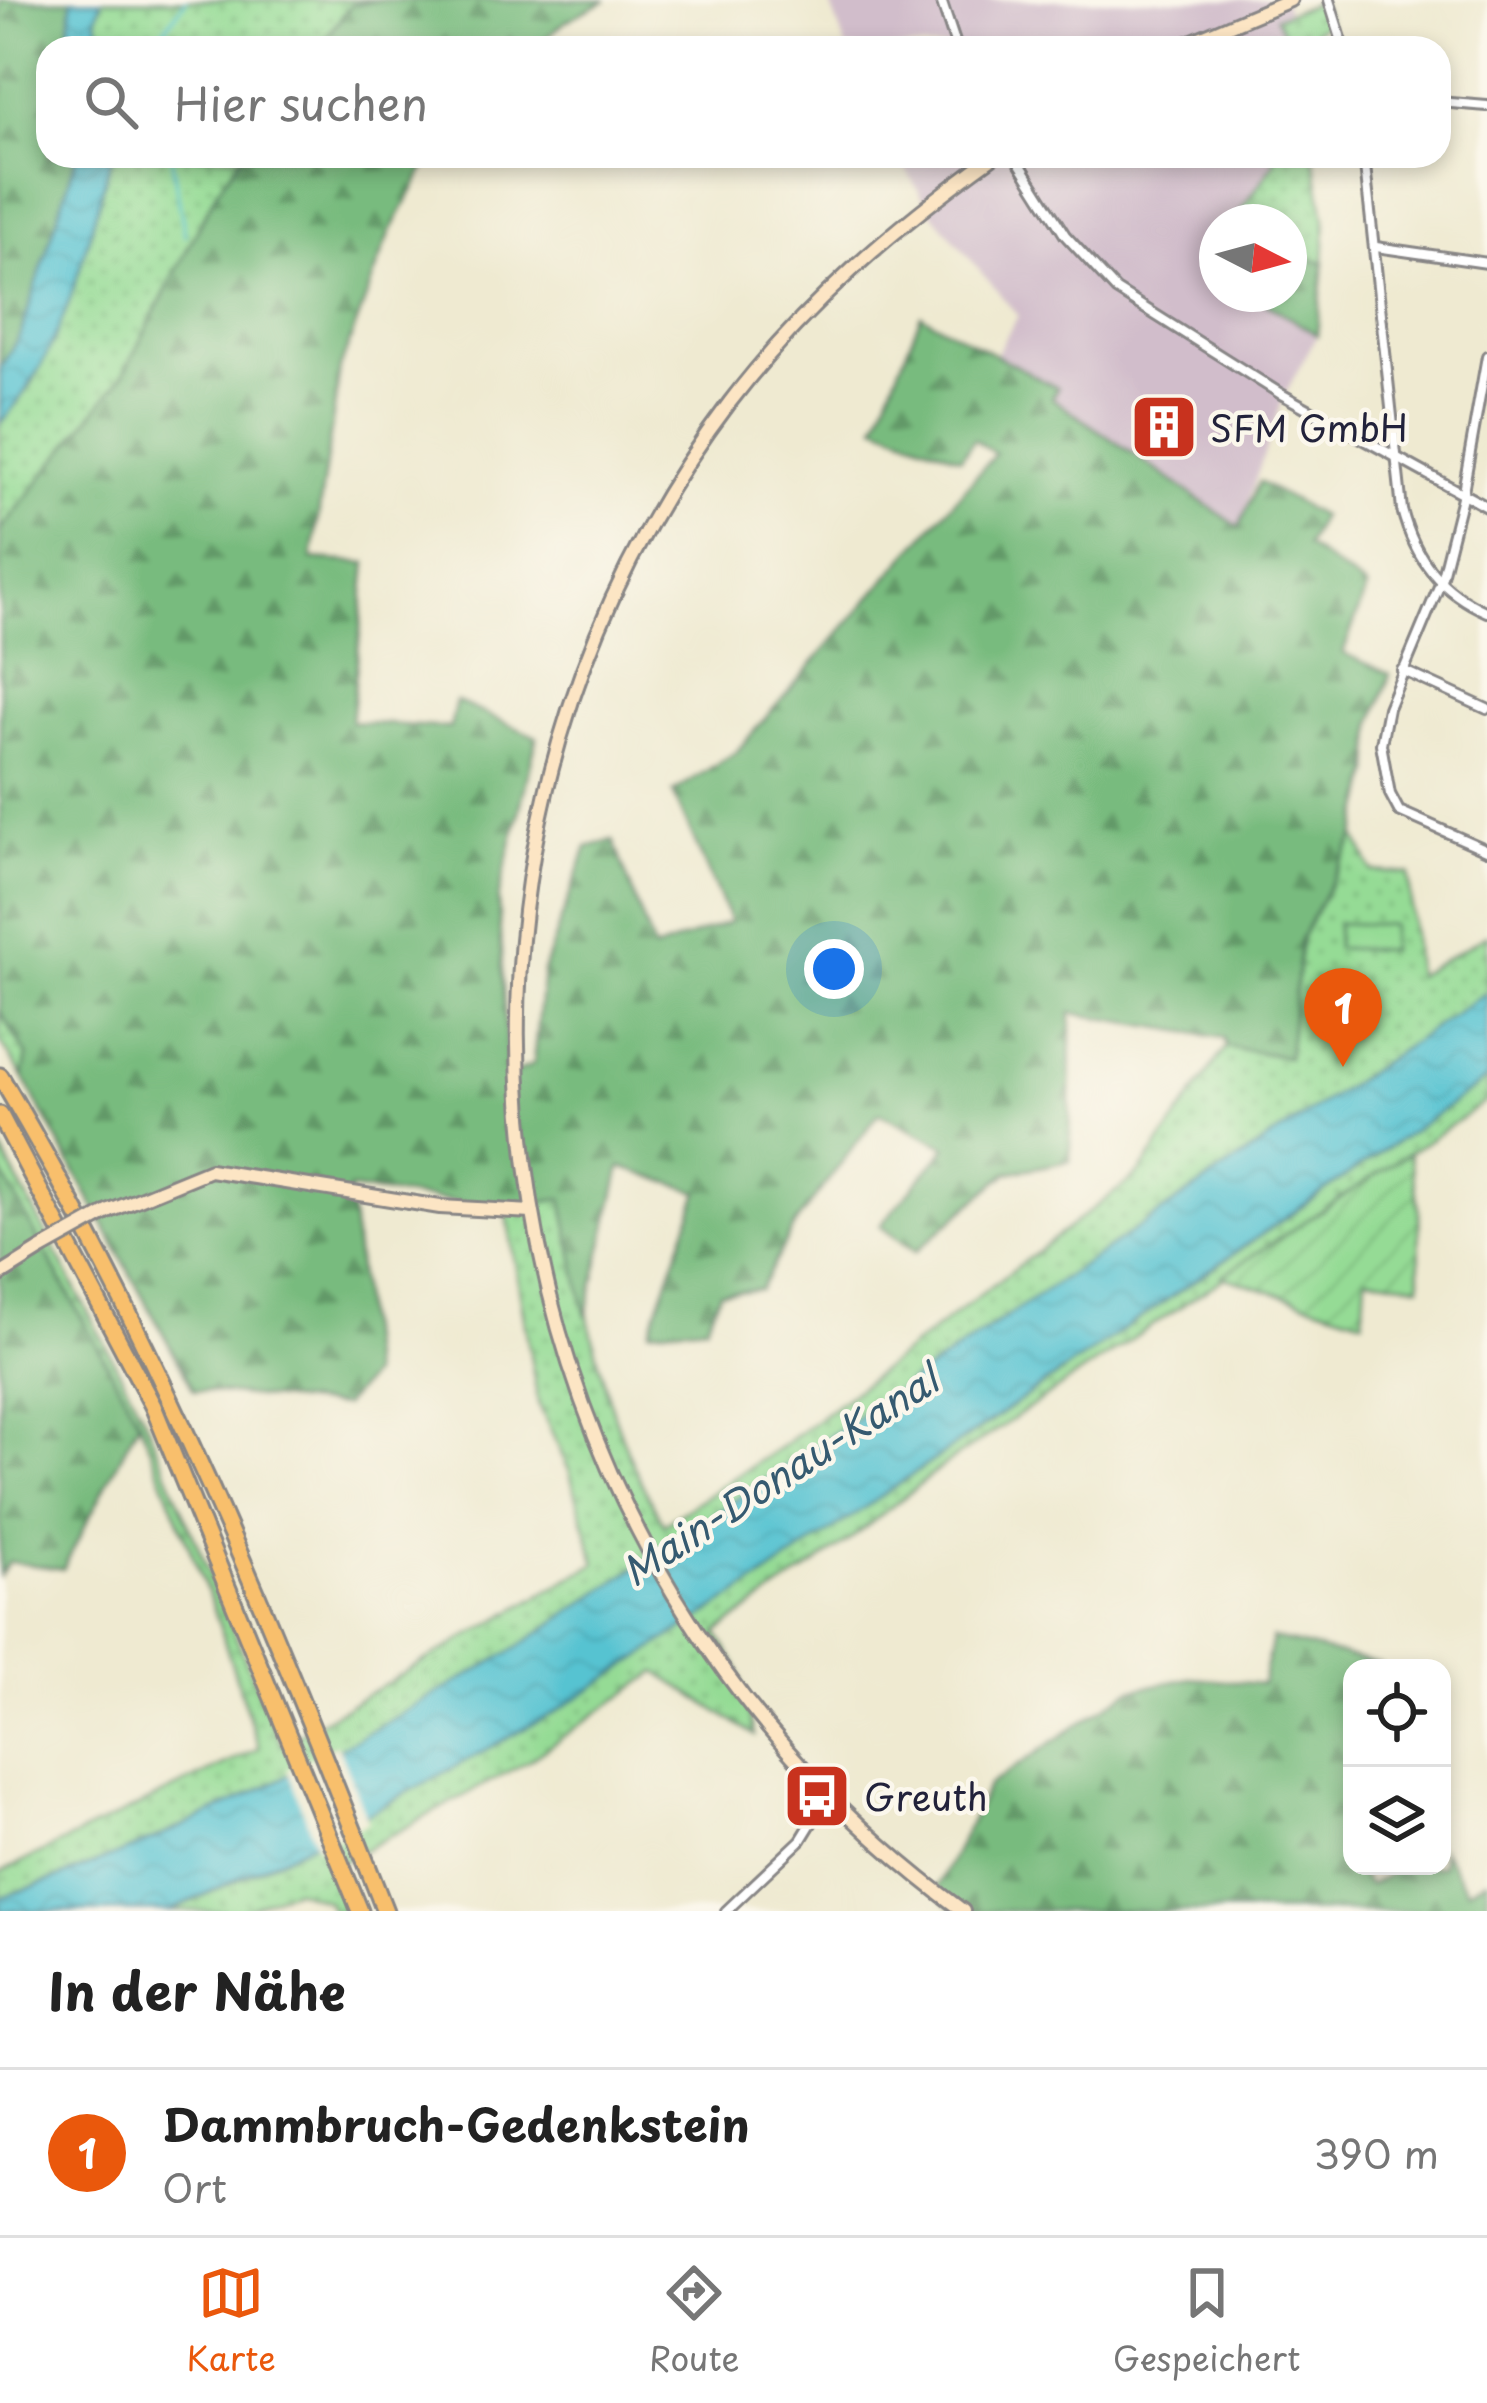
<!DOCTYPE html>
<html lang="de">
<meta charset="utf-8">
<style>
body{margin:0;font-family:"Playpen Sans",sans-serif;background:#f6f6f6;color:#222}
.controls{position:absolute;right:36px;bottom:36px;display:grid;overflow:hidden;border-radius:24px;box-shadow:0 6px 18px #0003}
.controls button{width:108px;height:108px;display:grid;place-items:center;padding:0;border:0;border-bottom:3px solid #e0e0e0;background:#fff;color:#222;font:60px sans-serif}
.compass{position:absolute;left:1199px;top:204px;width:108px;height:108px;border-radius:50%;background:#fff;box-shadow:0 6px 18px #0003;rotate:96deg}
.you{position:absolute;left:834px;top:969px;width:42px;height:42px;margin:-30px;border:9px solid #fff;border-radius:50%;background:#1a73e8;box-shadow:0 0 0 18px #1a73e833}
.badge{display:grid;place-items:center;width:78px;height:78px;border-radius:50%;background:#ea580c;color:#fff;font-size:39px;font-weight:700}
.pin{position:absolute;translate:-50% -99px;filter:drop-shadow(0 3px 6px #0008)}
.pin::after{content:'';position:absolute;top:63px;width:42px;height:36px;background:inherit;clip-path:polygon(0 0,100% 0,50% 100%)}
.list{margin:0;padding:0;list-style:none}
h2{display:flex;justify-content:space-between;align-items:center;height:156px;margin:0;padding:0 48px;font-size:51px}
h2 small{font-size:39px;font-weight:400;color:#767676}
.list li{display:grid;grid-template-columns:78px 1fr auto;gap:36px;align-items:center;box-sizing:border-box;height:168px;padding:0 48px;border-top:3px solid #e0e0e0}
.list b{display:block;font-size:45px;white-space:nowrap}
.list p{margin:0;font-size:39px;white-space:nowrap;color:#767676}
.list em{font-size:39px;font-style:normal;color:#767676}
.icon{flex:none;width:66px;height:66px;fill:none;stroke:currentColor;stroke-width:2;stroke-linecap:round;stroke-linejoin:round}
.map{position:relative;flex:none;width:1487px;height:1911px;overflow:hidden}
.search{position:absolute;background:#fff;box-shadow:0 6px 18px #0003;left:36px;right:36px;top:36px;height:132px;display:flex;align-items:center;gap:30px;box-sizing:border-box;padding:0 42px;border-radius:36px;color:#767676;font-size:45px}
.sheet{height:324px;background:#fff}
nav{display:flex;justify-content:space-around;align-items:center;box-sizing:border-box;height:168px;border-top:3px solid #e0e0e0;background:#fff;font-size:33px;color:#767676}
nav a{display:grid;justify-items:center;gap:6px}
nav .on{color:#ea580c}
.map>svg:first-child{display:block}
.industrial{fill:#d1bdcb}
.grass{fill:url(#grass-dots);stroke:#5c7e68;stroke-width:3}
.forest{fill:url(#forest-firs);stroke:#4d6e5c;stroke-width:3}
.park{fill:#95db95;stroke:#5c7e68;stroke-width:3}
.garden{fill:url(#garden-furrows);stroke:#5c7e68;stroke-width:3}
.water{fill:url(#water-waves);stroke:#3c7286;stroke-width:3}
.pier{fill:#efead1}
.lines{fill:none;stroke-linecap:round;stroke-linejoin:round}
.stream{stroke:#57c3d1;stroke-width:3}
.street-casing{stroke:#888686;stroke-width:14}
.secondary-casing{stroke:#888686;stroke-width:18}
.highway-casing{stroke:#888686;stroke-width:21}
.street{stroke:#fff;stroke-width:8}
.secondary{stroke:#fce5c4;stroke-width:12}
.highway{stroke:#f8bf6c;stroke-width:15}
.secondary-bridge-casing{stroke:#888686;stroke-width:18;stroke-linecap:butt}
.secondary-bridge{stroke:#fce5c4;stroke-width:12}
.labels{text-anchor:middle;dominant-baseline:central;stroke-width:9;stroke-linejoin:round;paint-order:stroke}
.poi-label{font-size:36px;fill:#22223b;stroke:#fbf7ec;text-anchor:start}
.water-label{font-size:39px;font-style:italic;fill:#355a70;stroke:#fbf7ec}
</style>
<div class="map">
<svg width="1487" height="1911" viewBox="0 0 1487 1911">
<defs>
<pattern id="grass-dots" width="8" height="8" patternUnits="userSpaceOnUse" patternTransform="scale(3)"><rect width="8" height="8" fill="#95db95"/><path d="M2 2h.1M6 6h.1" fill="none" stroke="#80bc81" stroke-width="1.8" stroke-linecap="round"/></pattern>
<pattern id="forest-firs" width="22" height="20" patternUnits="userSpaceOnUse" patternTransform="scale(3)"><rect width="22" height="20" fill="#78bb7e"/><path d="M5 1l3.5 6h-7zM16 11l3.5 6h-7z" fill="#629868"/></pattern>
<pattern id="garden-furrows" width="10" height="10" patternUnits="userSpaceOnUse" patternTransform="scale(3)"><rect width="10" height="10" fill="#95db95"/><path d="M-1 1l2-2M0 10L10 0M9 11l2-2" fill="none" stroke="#80bc81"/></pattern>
<pattern id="water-waves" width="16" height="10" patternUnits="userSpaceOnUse" patternTransform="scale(3)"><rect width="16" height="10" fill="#57c3d1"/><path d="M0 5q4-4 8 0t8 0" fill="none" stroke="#4ba7b4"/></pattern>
</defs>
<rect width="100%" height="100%" fill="#fbf7ec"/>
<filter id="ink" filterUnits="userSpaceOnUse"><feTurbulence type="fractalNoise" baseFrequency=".00833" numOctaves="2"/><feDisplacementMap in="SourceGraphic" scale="24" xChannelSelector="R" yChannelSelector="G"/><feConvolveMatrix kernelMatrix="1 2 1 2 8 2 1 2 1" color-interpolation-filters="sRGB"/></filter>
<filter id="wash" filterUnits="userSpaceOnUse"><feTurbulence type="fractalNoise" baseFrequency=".004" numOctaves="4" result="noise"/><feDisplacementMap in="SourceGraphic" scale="48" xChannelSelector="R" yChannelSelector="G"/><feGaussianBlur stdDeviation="2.7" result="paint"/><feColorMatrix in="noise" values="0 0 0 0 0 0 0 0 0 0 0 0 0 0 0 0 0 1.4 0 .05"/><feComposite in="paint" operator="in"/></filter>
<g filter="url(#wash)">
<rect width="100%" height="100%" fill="#efead1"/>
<g class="industrial">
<polygon points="829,0 1284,0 1287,13 1276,17 1290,48 846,48"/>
<polygon points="898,156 1272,156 1276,162 1233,222 1217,222 1217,242 1200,261 1217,272 1217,294 1252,294 1317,335 1284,396 1239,528 1051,398 1056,388 995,355 1018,316 931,212"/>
</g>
<g class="grass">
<polygon points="102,0 379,0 350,5 319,48 104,48 96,19"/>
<polygon points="1320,2 1328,22 1314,31 1317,40 1311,48 1290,48 1276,17"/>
<polygon points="112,156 242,156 218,189 122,377 0,531 0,423 33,382 67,308"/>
<polygon points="1272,156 1314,156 1326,224 1324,262 1289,256 1289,222 1233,222 1275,162"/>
<path d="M1356 836 1372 871 1409 874 1416 976 1487 935V992L517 1648C351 1744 183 1839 0 1898V1873L259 1748 213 1606 139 1421 0 1170V1147L144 1418 281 1744 596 1563 569 1470 538 1403 506 1208 562 1199C588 1310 603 1426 664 1524L785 1444 1140 1173 1226 1047 1287 1057 1301 938Z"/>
<polygon points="0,1011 27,1056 23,1077 0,1041"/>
<path d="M1487 1079V1101L943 1466 847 1542 717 1633 739 1670 754 1735 657 1672 526 1762 331 1868 347 1911H332L327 1901 294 1889 240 1911H170C460 1781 711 1613 972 1434 1143 1315 1315 1197 1487 1079Z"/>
</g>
<g class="forest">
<polygon points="0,0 72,0 68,48 48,48 48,156 77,156 21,333 0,369 0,100 5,86 0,80"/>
<polygon points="379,0 607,0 566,21 534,48 319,48 350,5"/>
<polygon points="242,156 432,156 390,233 340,368 312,559 367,563 351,722 450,728 456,701 537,737 498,899 508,1076 533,1064 543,971 587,847 613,840 654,950 730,922 673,792 736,752 995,454 974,439 961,458 876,425 921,315 1057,388 1052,398 1239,527 1259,482 1321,516 1306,546 1367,588 1343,653 1390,674 1373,723 1371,772 1356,836 1301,938 1288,1057 1226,1047 1224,1038 1071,1013 1070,1161 1007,1173 915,1252 880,1226 947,1147 879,1113 795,1224 760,1289 720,1292 706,1325 650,1330 699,1192 621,1167 586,1317 562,1199 506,1208 349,1189 370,1376 343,1406 194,1390 23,1077 27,1055 0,1011 0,531 122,377 218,189"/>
<polygon points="1289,256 1324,262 1317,335 1252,294 1289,294"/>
<polygon points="0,1170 139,1421 63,1569 9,1562 0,1575"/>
<polygon points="1272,1638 1382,1665 1352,1668 1347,1847 1352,1866 1369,1885 1404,1866 1442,1866 1442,1849 1467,1890 1487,1879 1487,1911 954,1911 935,1891 989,1785 1130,1690 1190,1678 1262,1684"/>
</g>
<polygon class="park" points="1337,923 1391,925 1390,950 1336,948"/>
<polygon class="garden" points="1409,1153 1419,1209 1420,1285 1366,1277 1363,1320 1222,1276"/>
<g class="water">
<polygon points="72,0 102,0 96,19 104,48 68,48"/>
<path d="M77 156H112C84 246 67 352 0 423V369L21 333Z"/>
<path d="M1487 992V1079L761 1579 554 1713 321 1839 170 1911H0V1898C183 1839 351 1744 517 1648Z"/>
</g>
<polygon class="pier" points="337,1744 368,1822 317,1848 287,1769"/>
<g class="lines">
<g class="stream">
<polyline points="151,48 186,0"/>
<polyline points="171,156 185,236"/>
</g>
</g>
</g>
<g filter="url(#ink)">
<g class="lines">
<defs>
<g id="street">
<polyline points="941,0 957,48"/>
<polyline points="1329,0 1344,48"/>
<polyline points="1439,102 1487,106"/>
<polyline points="1015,156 1065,235 1116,290 1281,394 1487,507"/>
<path d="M1364 156 1402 510C1415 559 1441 592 1487 612"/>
<polyline points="1376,247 1487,263"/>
<polyline points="1487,356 1462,497 1440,584 1388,708 1381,744 1390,794 1399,811 1487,850"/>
<polyline points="1402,670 1487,709"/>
<polyline points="726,1911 801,1840 828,1796"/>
</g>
<g id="secondary">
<polyline points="1176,48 1290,0"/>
<polyline points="110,1211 210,1170 440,1207 532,1212"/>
<polyline points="0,1275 40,1250"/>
<path d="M963 1911C485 1561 368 880 730 402 804 305 895 227 994 156"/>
</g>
<g id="highway">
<path d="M0 1076C158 1341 273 1625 385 1911"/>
<polyline points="0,1115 153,1406 360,1911"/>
</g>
</defs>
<use href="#street" class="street-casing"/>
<use href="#secondary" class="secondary-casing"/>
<use href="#highway" class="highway-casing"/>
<use href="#street" class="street"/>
<use href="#secondary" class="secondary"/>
<use href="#highway" class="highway"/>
<defs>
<polyline id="secondary-bridge" points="40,1250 110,1211"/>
</defs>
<use href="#secondary-bridge" class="secondary-bridge-casing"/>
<use href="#secondary-bridge" class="secondary-bridge"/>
</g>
</g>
<defs>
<symbol id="building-square" viewBox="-11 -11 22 22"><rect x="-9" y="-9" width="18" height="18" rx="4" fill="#c8321e" stroke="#fbf7ec"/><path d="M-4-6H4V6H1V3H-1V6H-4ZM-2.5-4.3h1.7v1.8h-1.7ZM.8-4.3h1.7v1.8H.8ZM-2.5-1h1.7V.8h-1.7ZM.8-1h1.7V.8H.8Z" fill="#fff"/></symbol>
<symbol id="bus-square" viewBox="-11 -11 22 22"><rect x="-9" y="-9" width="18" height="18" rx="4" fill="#c8321e" stroke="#fbf7ec"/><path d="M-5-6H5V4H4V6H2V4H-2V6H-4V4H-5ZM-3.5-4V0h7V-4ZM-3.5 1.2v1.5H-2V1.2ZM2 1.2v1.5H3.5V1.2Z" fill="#fff"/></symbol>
</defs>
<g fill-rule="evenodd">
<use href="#building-square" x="1126" y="389" width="76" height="76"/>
<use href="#bus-square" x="779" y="1758" width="76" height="76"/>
</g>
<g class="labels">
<g class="poi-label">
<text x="1210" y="427">SFM GmbH</text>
<text x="864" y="1796">Greuth</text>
</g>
<g class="water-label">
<text transform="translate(779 1474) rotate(-33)">Main-Donau-Kanal</text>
</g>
</g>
</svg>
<div class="controls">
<button><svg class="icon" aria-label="locate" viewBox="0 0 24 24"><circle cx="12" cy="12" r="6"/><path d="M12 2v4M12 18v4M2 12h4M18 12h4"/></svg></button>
<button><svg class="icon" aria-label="layers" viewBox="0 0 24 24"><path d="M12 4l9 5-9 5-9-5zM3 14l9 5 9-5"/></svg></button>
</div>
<svg class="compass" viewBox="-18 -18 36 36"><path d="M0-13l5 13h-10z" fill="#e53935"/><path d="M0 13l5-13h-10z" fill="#767676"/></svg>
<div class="you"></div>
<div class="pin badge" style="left:1343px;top:1067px">1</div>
<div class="search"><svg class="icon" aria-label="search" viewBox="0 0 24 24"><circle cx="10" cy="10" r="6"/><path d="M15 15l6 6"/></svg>Hier suchen</div>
</div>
<section class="sheet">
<h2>In der Nähe<small></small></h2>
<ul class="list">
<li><span class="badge">1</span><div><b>Dammbruch-Gedenkstein</b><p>Ort</p></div><em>390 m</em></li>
</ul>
</section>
<nav>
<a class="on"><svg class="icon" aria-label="map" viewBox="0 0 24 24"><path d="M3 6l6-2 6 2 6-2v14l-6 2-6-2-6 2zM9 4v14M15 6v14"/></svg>Karte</a>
<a><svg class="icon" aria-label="directions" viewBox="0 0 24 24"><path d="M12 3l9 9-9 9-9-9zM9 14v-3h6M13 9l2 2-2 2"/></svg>Route</a>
<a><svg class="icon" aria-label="saved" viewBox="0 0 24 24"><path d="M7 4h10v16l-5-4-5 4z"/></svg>Gespeichert</a>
</nav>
